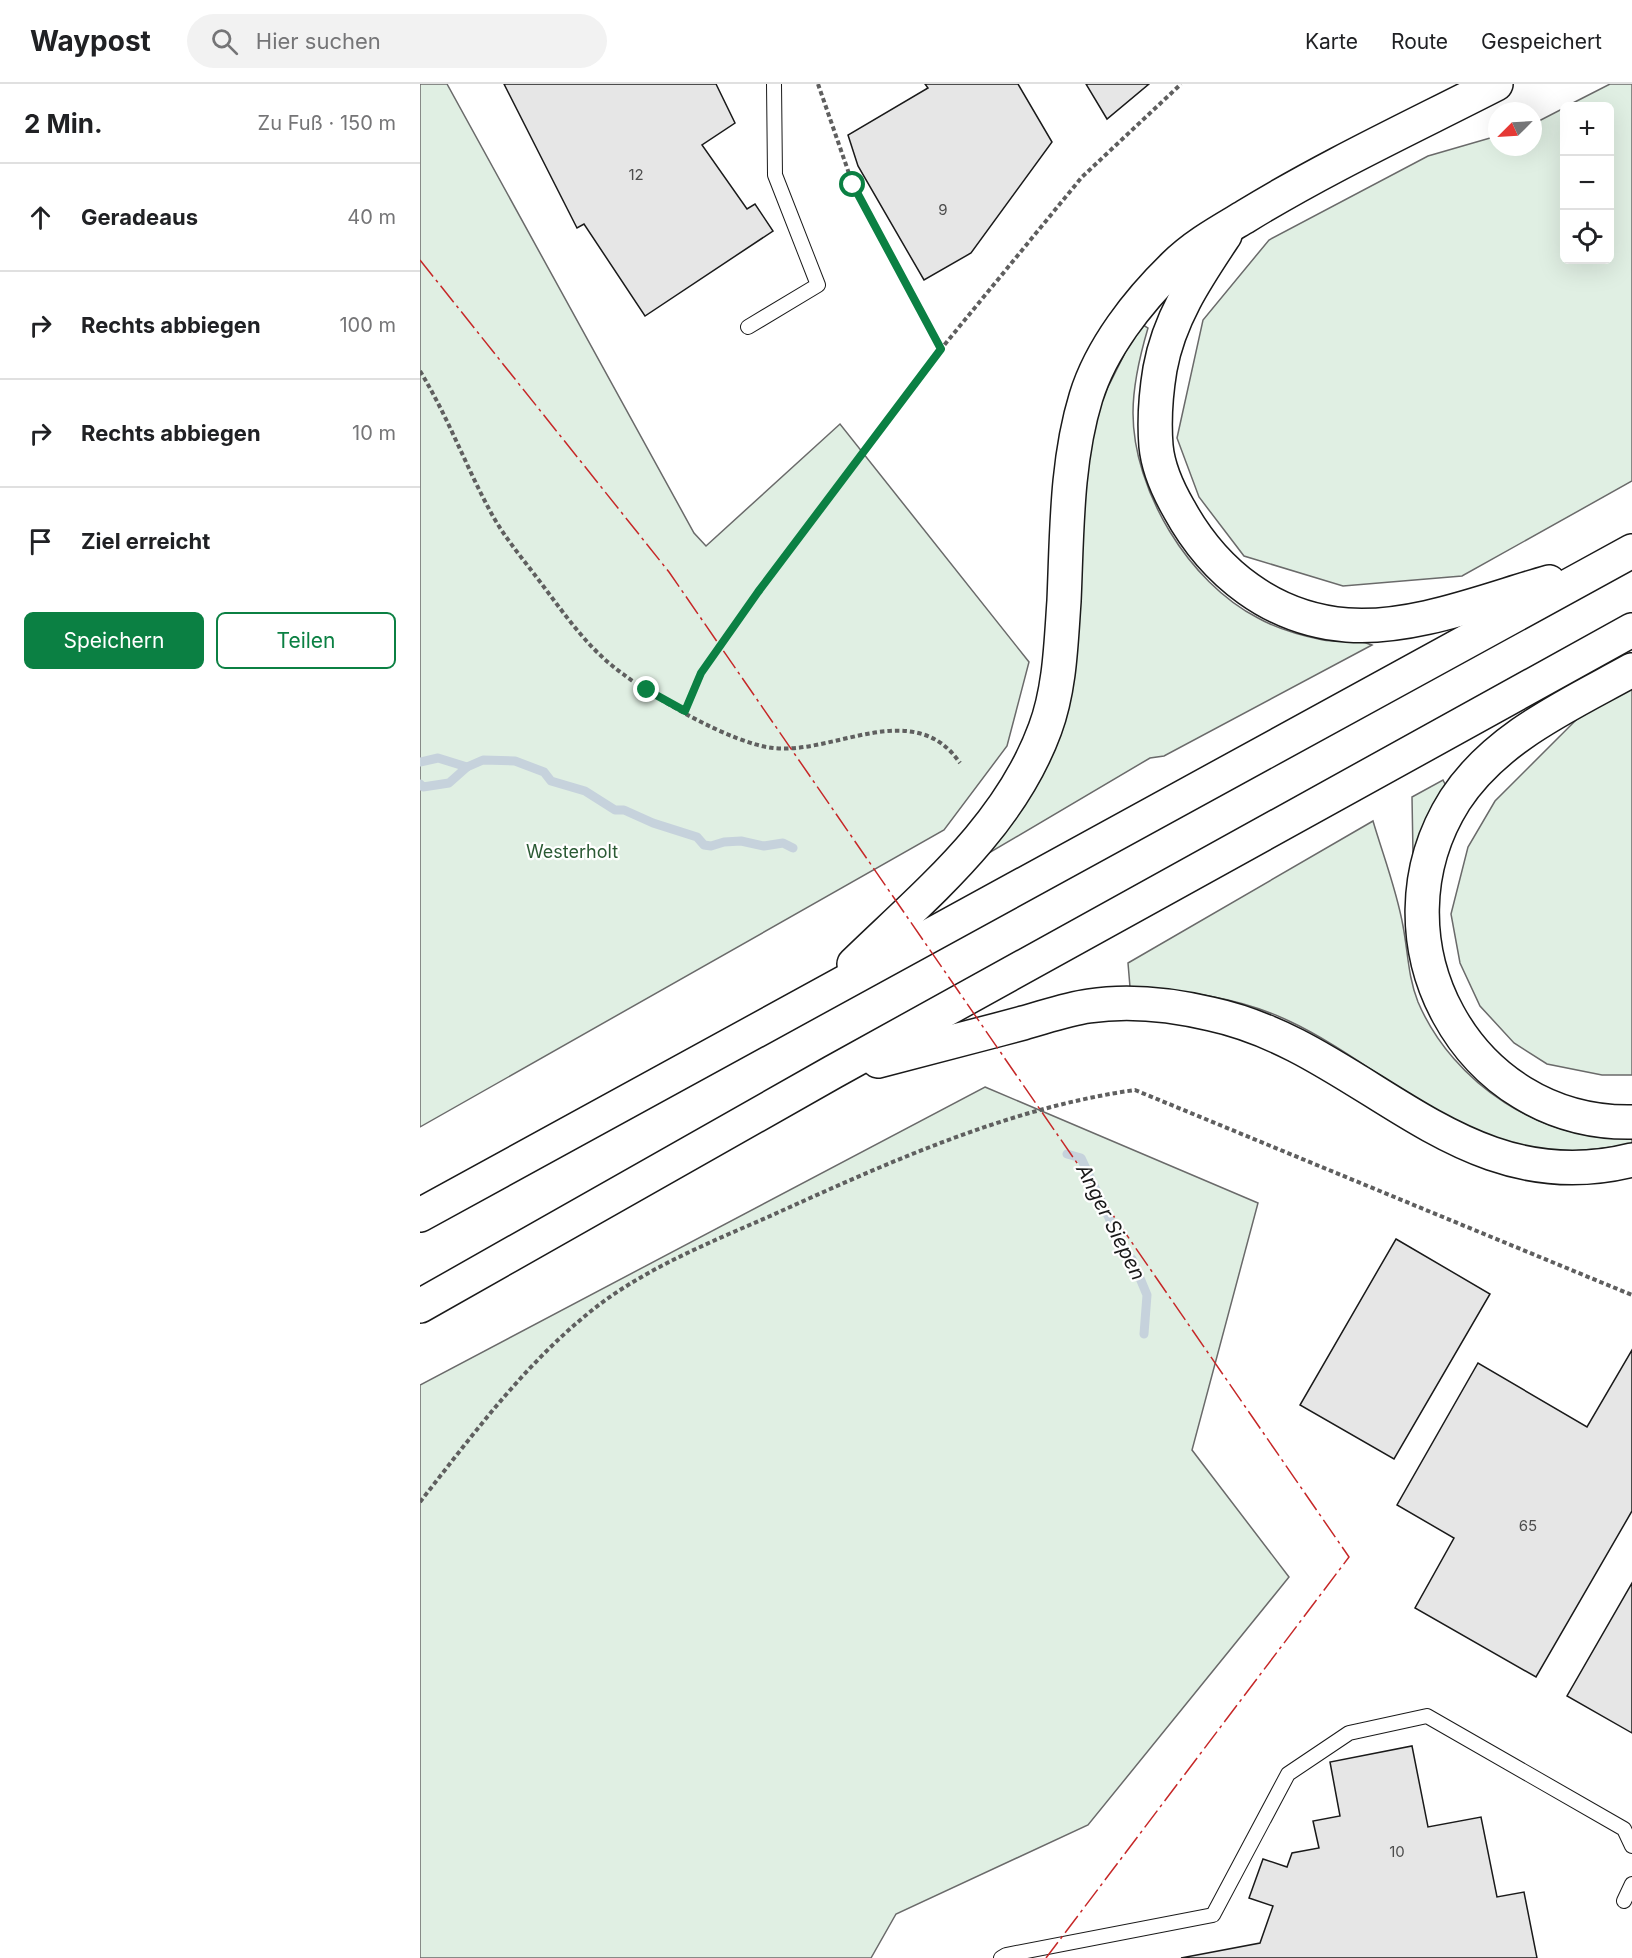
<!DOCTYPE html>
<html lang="de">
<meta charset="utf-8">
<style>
body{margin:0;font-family:Inter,sans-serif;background:#f2f2f2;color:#202124}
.controls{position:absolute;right:18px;top:18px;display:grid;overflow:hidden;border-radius:9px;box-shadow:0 6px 24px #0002}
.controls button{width:54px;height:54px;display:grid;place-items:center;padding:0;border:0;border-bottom:2px solid #e0e0e0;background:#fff;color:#202124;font:30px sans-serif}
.compass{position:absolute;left:1068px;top:18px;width:54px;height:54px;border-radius:50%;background:#fff;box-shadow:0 6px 24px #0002;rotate:246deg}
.stop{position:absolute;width:18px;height:18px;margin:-14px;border:4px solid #0b8043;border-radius:50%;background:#fff}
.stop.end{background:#0b8043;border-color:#fff;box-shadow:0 2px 6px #0008}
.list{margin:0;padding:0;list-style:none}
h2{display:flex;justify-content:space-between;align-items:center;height:78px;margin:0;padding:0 24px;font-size:26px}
h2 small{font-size:20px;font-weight:400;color:#757577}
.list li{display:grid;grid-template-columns:39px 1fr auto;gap:18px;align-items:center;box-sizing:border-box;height:108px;padding:0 24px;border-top:2px solid #e0e0e0}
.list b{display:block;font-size:22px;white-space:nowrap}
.list em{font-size:20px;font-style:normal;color:#757577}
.actions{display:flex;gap:12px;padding:18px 24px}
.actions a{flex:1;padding:14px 0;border:2px solid #0b8043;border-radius:9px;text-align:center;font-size:21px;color:#0b8043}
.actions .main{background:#0b8043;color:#fff}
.icon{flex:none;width:33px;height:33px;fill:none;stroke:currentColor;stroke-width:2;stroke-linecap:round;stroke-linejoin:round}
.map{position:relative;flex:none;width:1212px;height:1874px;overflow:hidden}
header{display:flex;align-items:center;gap:36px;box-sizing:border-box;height:84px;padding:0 30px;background:#fff;border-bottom:2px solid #e0e0e0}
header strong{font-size:28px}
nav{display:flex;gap:33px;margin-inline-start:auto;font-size:21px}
.search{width:420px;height:54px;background:#f2f2f2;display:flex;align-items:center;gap:15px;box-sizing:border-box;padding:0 21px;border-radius:33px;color:#757577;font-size:22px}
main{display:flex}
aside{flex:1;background:#fff}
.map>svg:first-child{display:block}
.green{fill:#e0efe3;stroke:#6a6a6a;stroke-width:1.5}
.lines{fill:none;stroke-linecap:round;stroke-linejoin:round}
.stream{stroke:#c6d2dc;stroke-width:9}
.building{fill:#e6e6e6;stroke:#1a1a1a;stroke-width:1.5}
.service-casing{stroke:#1a1a1a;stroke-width:16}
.motorway-casing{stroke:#1a1a1a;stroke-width:36}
.path{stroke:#5f5f5f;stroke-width:4;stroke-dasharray:4.5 3;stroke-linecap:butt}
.service{stroke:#fff;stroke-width:14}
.motorway{stroke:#fff;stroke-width:33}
.power{stroke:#c62828;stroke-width:1.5;stroke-dasharray:21 4.5 3 4.5;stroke-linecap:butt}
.route{stroke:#0b8043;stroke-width:8}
.labels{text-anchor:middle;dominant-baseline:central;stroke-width:4.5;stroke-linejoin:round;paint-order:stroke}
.number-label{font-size:15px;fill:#4d4d4d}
.park-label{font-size:18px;fill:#2b5a34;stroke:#fff}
.water-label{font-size:20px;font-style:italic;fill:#1a1a1a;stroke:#fff}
</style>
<header>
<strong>Waypost</strong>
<div class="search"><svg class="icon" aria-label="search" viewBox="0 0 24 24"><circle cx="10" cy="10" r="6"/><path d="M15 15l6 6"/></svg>Hier suchen</div>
<nav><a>Karte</a><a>Route</a><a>Gespeichert</a></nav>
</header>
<main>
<aside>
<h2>2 Min.<small>Zu Fuß · 150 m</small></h2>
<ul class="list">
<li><svg class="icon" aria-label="ahead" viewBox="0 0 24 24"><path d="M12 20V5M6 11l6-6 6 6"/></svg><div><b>Geradeaus</b></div><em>40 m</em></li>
<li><svg class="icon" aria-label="right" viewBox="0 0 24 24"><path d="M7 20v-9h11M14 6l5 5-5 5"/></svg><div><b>Rechts abbiegen</b></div><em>100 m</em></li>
<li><svg class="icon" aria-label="right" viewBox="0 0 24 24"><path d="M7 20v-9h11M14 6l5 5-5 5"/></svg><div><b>Rechts abbiegen</b></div><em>10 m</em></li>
<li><svg class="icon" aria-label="arrive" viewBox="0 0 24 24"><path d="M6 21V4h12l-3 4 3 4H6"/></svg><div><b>Ziel erreicht</b></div></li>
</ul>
<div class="actions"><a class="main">Speichern</a><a>Teilen</a></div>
</aside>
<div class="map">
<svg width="1212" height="1874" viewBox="0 0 1212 1874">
<rect width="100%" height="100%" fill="#fff"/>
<g class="green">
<polygon points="0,0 27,0 274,449 286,462 420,340 609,578 587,662 524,746 0,1043"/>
<polygon points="1190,0 1212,0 1212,397 1042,492 923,502 824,472 779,413 757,354 783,236 849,156 1008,72 1077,52 1077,63 1113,63 1113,40 1144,24 1144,176 1190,176 1190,22 1147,22"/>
<path d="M720 239 728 244C720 271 713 301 713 329 713 406 769 499 838 534 856 544 883 552 903 556 920 559 936 554 952 561L744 672 730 674 569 769 571 762 590 737 659 457 672 335Z"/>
<polygon points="1212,605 1212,991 1182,991 1127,980 1094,959 1060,922 1040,879 1031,830 1048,763 1075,717 1162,630"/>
<polygon points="1023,696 1026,702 1009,731 993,770 992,713"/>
<path d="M953 737C963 771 977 807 983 842 988 868 988 893 998 918 1033 1000 1123 1059 1212 1054V1061C1181 1064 1149 1070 1117 1066 1033 1056 947 973 869 937 819 913 765 907 710 903L708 879Z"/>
<polygon points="565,1003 838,1119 772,1366 869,1493 668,1741 476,1830 451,1874 0,1874 0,1301"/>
</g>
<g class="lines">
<g class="stream">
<polyline points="0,678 18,674 47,683 63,676 95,677 124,688 131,697 165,707 195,726 204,726 233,739 277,753 284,761 291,762 304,758 321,757 344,762 363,759 373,764"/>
<polyline points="0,700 3,703 29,699 47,683"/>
<polyline points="647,1070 661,1074 706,1170 712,1175 727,1211 724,1250"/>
</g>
</g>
<g class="building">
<polygon points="84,0 296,0 315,39 282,61 327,125 335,120 353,147 225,232 164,140 157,144"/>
<polygon points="505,0 598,0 632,58 551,169 504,196 438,82 428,51 508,4"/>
<polygon points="666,0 729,0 687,35"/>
<polygon points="976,1155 1070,1210 974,1375 880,1321"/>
<polygon points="1212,1266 1212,1427 1116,1593 995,1524 1034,1454 977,1421 1058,1279 1167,1343"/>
<polygon points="1212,1499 1212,1649 1147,1612"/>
<polygon points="992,1662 1008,1743 1061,1733 1077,1813 1104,1808 1117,1874 761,1874 840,1859 853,1822 829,1814 843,1775 867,1783 872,1769 899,1764 893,1737 920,1732 910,1678"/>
</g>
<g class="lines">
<defs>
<g id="service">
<polyline points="328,243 398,201 355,91 354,0"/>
<polyline points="1204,1817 1212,1800"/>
<polyline points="581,1874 586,1871 793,1831 868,1690 929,1649 1007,1632 1204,1745 1212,1762"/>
</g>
<g id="motorway">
<path d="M805 151C777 193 749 234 740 285 736 309 734 337 736 362 738 383 748 406 759 425 794 489 852 535 927 541 993 546 1066 516 1129 498"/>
<path d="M1212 586C1149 621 1076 653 1035 716 947 855 1046 1041 1212 1038"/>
<path d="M434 880C507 809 589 743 625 645 640 605 641 559 644 517 647 449 646 378 666 313 681 264 718 217 754 182 775 161 801 147 826 132 906 83 992 43 1076 0"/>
<path d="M458 977C507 964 555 952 603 939 625 933 647 925 669 922 708 916 753 921 791 930 945 963 1038 1120 1212 1076"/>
<polyline points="0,1131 1212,467"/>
<polyline points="0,1222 413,988 1212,546"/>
</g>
</defs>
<use href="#service" class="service-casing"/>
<use href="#motorway" class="motorway-casing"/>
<g class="path">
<polyline points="398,0 433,101 521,265"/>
<path d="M0 287C27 331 45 380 69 425 83 452 103 475 121 499 146 532 169 566 203 590 237 616 311 659 353 664 414 671 494 612 540 679"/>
<polyline points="265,627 281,589 338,508 521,265 662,93 761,0"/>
<path d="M0 1418C51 1353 101 1285 165 1232 217 1188 286 1160 348 1133 465 1080 587 1024 715 1006L1212 1211"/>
</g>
<use href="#service" class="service"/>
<use href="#motorway" class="motorway"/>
<polyline class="power" points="0,176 249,488 929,1473 626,1874"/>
</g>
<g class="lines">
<polyline class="route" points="227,606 265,627 281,589 338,508 521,265 433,101"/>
</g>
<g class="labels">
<g class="number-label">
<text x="216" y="90">12</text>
<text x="523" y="125">9</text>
<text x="1108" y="1441">65</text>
<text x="977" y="1767">10</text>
</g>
<g class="park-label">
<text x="152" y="767">Westerholt</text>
</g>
<g class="water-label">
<text transform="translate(691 1138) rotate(63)">Anger Siepen</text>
</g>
</g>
</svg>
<div class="controls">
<button>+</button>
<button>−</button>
<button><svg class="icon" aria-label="locate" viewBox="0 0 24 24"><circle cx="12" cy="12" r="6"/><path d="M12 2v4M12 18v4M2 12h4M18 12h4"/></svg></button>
</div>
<svg class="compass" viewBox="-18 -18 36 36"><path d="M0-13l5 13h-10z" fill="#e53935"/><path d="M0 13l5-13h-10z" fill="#757577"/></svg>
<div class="stop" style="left:433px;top:101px"></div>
<div class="stop end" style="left:227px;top:606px"></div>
</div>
</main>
